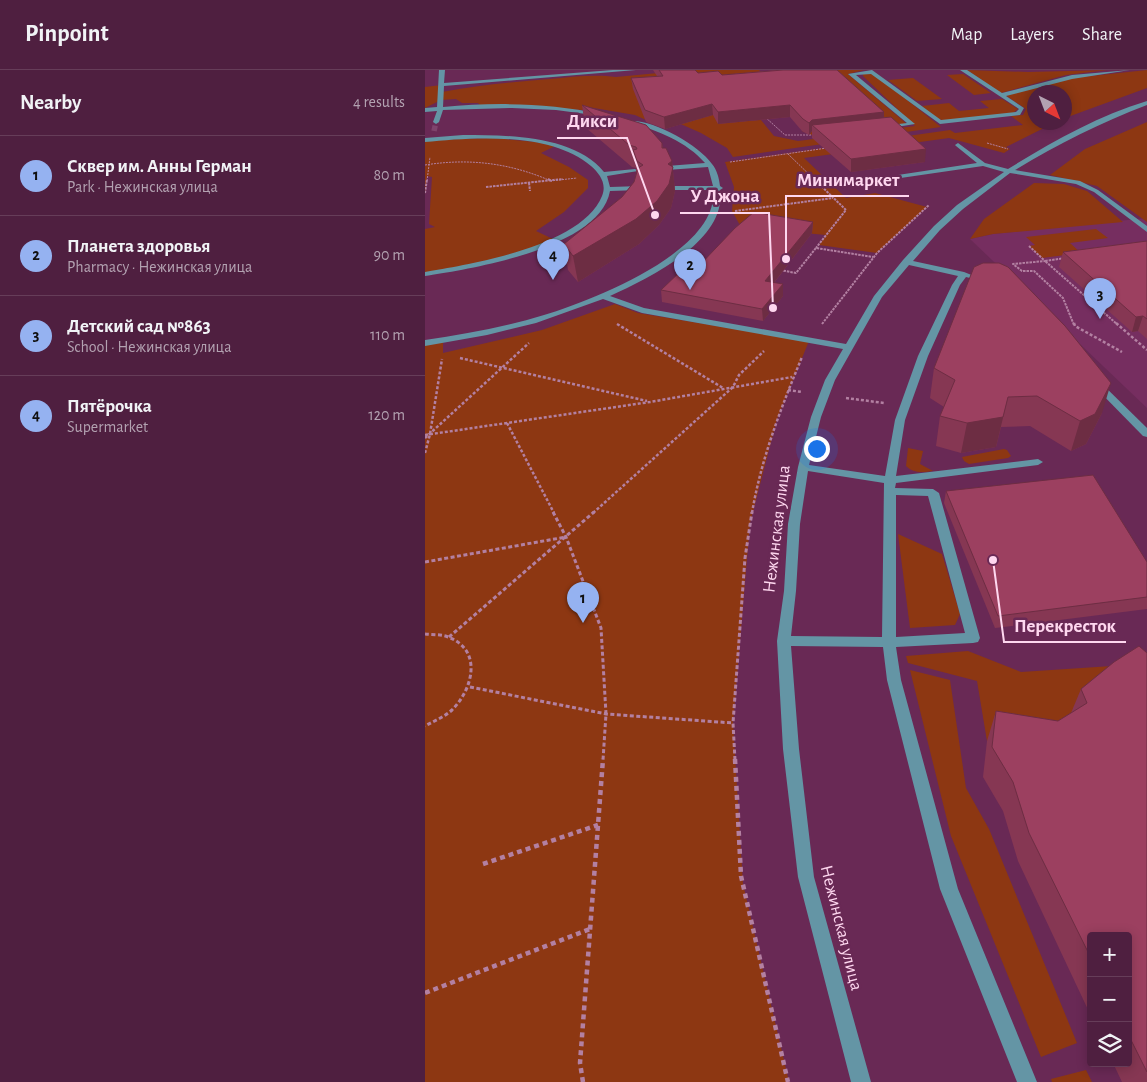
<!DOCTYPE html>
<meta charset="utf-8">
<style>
body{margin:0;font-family:"Alegreya Sans",sans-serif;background:#552747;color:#f1f3f6}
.controls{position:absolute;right:15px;bottom:15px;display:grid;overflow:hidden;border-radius:5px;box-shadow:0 2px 12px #0003}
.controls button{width:45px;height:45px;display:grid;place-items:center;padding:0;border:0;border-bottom:1px solid #663d59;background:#4f1f40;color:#f1f3f6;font:25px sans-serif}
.compass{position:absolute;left:602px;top:15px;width:45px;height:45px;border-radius:50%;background:#4f1f40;box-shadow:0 2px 12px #0003;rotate:138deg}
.you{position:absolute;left:391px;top:378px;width:18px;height:18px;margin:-12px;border:4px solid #fff;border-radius:50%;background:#1a73e8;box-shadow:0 0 0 8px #1a73e833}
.badge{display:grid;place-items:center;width:32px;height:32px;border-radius:50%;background:#95b2f1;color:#111;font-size:16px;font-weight:700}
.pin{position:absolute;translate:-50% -41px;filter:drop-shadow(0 1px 2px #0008)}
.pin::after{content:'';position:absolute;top:26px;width:18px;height:15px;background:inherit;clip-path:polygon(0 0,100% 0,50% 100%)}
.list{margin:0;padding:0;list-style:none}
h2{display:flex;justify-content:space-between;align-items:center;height:65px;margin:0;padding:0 20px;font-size:21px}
h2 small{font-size:16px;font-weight:400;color:#b3a2b1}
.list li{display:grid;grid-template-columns:32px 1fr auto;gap:15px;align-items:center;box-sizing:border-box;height:80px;padding:0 20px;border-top:1px solid #663d59}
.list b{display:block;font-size:19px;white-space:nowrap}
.list p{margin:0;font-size:16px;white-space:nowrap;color:#b3a2b1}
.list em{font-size:16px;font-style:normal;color:#b3a2b1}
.icon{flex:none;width:28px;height:28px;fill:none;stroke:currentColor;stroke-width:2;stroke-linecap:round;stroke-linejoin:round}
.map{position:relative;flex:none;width:722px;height:1012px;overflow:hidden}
header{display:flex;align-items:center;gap:30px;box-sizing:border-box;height:70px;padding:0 25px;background:#4f1f40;border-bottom:1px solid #663d59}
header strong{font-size:24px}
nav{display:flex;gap:28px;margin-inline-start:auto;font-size:18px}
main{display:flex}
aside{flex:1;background:#4f1f40}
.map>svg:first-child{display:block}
.built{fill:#762e60}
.green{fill:#8d3712}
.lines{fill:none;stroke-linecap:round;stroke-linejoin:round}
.minor-tunnel{stroke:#7f436c;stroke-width:5.5;stroke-dasharray:5.5 3;stroke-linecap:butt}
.path-far4{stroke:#b380a2;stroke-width:1;stroke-dasharray:2 1;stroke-linecap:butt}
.path-far3{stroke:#b380a2;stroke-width:2;stroke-dasharray:2.5 1;stroke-linecap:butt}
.path-far2{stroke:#b380a2;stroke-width:2.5;stroke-dasharray:3 2;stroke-linecap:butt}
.path-far1{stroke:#b380a2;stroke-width:3;stroke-dasharray:4 2.5;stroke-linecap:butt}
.path{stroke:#b380a2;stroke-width:4.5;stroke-dasharray:5 4;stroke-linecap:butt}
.minor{fill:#6495a5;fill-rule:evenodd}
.wall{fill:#863753}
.shaded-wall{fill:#6d2d43}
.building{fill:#9c4060;stroke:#6d2d43}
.labels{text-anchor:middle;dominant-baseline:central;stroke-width:5;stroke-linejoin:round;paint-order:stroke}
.street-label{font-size:18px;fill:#fed7ef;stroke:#692955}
.leader{fill:none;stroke:#fed7ef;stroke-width:2}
.callout-dot{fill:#fed7ef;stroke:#692955;stroke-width:2}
.callout-label{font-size:19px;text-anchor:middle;font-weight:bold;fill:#fed7ef;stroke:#692955;stroke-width:5;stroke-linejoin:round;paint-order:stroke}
</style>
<header>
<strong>Pinpoint</strong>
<nav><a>Map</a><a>Layers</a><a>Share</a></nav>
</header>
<main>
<aside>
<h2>Nearby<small>4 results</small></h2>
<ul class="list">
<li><span class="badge">1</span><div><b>Сквер им. Анны Герман</b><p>Park · Нежинская улица</p></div><em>80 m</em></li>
<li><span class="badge">2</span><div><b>Планета здоровья</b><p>Pharmacy · Нежинская улица</p></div><em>90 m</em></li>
<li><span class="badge">3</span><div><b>Детский сад №863</b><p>School · Нежинская улица</p></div><em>110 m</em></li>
<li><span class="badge">4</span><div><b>Пятёрочка</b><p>Supermarket</p></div><em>120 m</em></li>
</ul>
</aside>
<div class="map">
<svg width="722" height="1012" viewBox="0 0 722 1012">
<rect width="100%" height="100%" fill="#692955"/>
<polygon class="built" points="722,148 722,338 545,169 568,164"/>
<g class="green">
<path d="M265 0H334L337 3 370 0H439L423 4 482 54 387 65 377 61 416 45H290L317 51 336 50 349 66 373 71 490 56 438 6V3L447 2 516 57 308 87 302 78 276 63 249 51 232 55 210 45 163 37 159 40 56 36 53 33H37L31 29 16 30 0 38V17L17 15V22C53 15 88 12 125 9 146 7 169 4 191 7Z"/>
<polygon points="542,0 603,2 683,0 641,5 576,23"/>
<polygon points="722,0 722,18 640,48 640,22 610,22 610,52 629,53 581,77 585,79 579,83 524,68 379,88 421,128 450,123 502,137 452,183 394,175 401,165 316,157 307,141 309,117 300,92 525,60 530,63 598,55 586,46 598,45 601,39 580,25 647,8"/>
<polygon points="538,4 566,23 549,25 522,5"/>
<polygon points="488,8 517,29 492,31 463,10"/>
<polygon points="577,29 593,39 588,43 521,51 513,49 497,36 524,33 534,41 564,38 555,31"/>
<polygon points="722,52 722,152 672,116 625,105 660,79"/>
<polygon points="68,68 111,72 130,76 116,83 144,97 163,110 163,118 139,142 111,161 130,170 86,187 0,204 0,159 10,157 4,154 7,107 2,106 0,124 0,96 3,94 0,95 0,70"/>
<polygon points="609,113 639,114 662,121 698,152 568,164 545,169 559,149"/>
<polygon points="671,159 683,168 645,173 656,183 617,188 604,176 610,175 601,167"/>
<polygon points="190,234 213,243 384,271 352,349 325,453 308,653 318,814 364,1012 0,1012 0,273 18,270 18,283 117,260"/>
<path d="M483 378 498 381 495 394 508 401C498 402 489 404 481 396Z"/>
<polygon points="579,379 582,380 586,386 583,388 544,394 539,391 537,387"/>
<polygon points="473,464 517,484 535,544 530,555 485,558"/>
<polygon points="543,581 596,602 687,596 644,649 562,671 552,611 483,593 481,586"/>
<polygon points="485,600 525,610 541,718 564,759 652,973 616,987 526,766"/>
<polygon points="661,1000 667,1012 627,1012 626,1009"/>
</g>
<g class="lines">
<polyline class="minor-tunnel" points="9,61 11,52"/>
<g class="path-far4">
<polyline points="340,47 360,65 387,65"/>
<polyline points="562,73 583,79"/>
<polyline points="363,84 391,111"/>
<polyline points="305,92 402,78"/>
<path d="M0 95C44 88 85 93 126 111"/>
<polyline points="2,111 5,87"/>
<polyline points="125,111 152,108"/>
</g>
<g class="path-far3">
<polyline points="123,109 127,111"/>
<polyline points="389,109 421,140 391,178"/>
<polyline points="104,113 105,121"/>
<polyline points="61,117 138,109"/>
<polyline points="0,123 2,109"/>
<polyline points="310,141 408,128"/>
<polyline points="604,176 620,191 588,194 597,201 609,201 638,228 649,255"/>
<polyline points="640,188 620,191 693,255"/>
<polyline points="355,200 371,203 391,178 448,187"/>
<polyline points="397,254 452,183 504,135"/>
</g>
<g class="path-far2">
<polyline points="649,253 650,256 697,282"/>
<polyline points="691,253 722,280"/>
<polyline points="192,254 298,318"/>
<polyline points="35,288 222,331"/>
<polyline points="363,320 377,322"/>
<polyline points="421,328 459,333"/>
<polyline points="82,353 129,443"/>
<polyline points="0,365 225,332 367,307"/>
<polyline points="0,368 104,273"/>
<polyline points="0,383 5,364 17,289"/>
<polyline points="168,443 308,317 314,305 339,281"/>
<path d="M327 443C336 389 356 338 377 287"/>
</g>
<g class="path-far1">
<polyline points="128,442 141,467 176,558 181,644 178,690"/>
<polyline points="0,492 141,467"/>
<path d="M0 564C7 565 16 564 23 567 58 580 48 619 27 640 19 647 9 651 0 656"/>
<polyline points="24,567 169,442"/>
<polyline points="45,617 181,644 308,653"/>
<polyline points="310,690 308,653 320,488 327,442"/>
</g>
<g class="path">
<polyline points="310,689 316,806 363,1012"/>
<polyline points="58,794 173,755"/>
<polyline points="0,923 165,859"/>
<polyline points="158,1012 155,993 178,689"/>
</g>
<g class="minor">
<path d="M14 0H20L19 13 188 0H211L19 16 18 37C70 32 125 33 176 44V46L131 40 87 38 18 40 14 52 11 54 8 52 12 41 0 42V38L12 37Z"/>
<polygon points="447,0 516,50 591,42 594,39 535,0 542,0 577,23 647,5 705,0 647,9 581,26 599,38 595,45 515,54 446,4 431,5 490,54 459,59 457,56 482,53 423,4"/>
<path d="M722 31V35C675 53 633 74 590 100L655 111 673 120 722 156V162L669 122 651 114 585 103 538 139 515 160 488 191 539 202 549 206 545 208 541 207 535 215 503 286 480 350 471 406 613 389 618 392 613 395 471 413 470 418 508 419 514 423 555 568 553 572 548 573 471 577 476 610 533 819 612 1012H592L515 819 462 610 458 577 366 576 374 679 389 807 446 1012H426L373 807 358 679 352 571 359 521 363 454 373 397 386 347 400 310 418 279 217 243 178 229 111 253 62 265 0 276V270C40 264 80 257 119 245 166 231 295 181 288 120H250L247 118 250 116H288L283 97 242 100 239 98 242 96 280 93C262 72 232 60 206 53V51C229 50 274 75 287 94 292 100 294 108 295 116L298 118 295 120C302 171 224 208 185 226L219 238 421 274 449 226 478 190 509 156 532 135 579 102 558 96 455 111 453 110V108L552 93 531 76 530 75 533 73 560 93 583 99C627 72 672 46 722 31ZM484 195 533 206 527 215 493 286 470 350 460 406 384 395 396 347 410 310 457 227ZM383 401 459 413 457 567 366 566 371 521 375 454ZM471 425 503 426 540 563 471 567Z"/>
<path d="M38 65C82 65 149 65 179 102L210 99 213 101 182 106 185 117 216 116 219 118 216 120 185 121C175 178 47 199 0 206V202C47 194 157 176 177 126 182 114 175 104 166 96 126 62 50 67 0 72V68Z"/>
<polygon points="670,309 673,310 722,358 722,367 718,366 667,314 667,310"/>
</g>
</g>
<g class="wall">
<polygon points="228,0 270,0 273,3 297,5 353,0 412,0 459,48 500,92 426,102 387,68 387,61 384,65 377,61 365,47 293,54 288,45 240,59 221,52 208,19 206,8 232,6"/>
<polygon points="157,35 237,73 238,78 247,91 250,121 246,138 234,155 214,174 153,212 143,200 139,174 197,127 209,112 211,104 211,98 207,97 160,57"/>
<polygon points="388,152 387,163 349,213 358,214 358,226 338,251 237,232 236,220"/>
<polygon points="722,171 722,269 713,261 707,262 634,197 638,182"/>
<polygon points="509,298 677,343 661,374 646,381 605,356 576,357 571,377 536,383 511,376 515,346 519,337 505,328"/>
<polygon points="521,421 722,492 722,539 570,558 519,433"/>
<polygon points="722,583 722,1012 697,1012 688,993 703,993 703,866 666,866 666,946 593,791 578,741 558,707 562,671 571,641 633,651 646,643 656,619"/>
</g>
<g class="shaded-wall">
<polygon points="287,34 288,45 240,59 239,47"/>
<polygon points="365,35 365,47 293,54 293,42"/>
<polygon points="459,42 459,54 387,55 387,61 384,65 384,53 387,50"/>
<polygon points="501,79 500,92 426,102 426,89"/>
<polygon points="247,91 250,121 246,138 234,155 214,174 153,212 148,186"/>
<polygon points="388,152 387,163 341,223 340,211"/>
<polygon points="358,214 358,226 338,251 337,239"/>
<polygon points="718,246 713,261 707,262 711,247"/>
<polygon points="686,313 677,343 661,374 646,381 655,351"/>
<polygon points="583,327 571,377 536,383 542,353"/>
</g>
<g class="building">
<polygon points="234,0 270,0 273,3 293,1 297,5 358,0 412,0 459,42 387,50 384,53 378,49 365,35 293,42 287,34 239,47 220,40 206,8 238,6"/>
<polygon points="157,35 221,55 237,73 237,78 241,78 247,91 243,94 248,97 244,114 232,131 211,149 148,186 139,174 197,127 209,112 213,98 218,95 212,91 208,80 212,79 211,77 204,75"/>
<polygon points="466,47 501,79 426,89 387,55"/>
<polygon points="329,142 388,152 340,211 358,214 337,239 236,220 260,197 271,199 310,158"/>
<polygon points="722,171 722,249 718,246 711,247 638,182"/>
<polygon points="558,193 574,193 583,197 640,256 686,313 670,344 655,351 612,326 583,327 578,347 542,353 515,346 530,310 509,298 549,197"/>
<polygon points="668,405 722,492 722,527 573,546 521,421"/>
<polygon points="714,576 722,583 722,1002 703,964 703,866 666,866 666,888 604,763 588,712 567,677 571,641 633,651 662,633 656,619 689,592"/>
</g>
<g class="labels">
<g class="street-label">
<text transform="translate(352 459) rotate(-83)">Нежинская улица</text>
<text transform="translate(416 858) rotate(76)">Нежинская улица</text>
</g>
</g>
<path class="leader" d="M230 145L202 68H132M361 189L361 126H484M348 238L344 143H255M568 490L579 572H701"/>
<g class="callout-dot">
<circle cx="230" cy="145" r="5"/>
<circle cx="361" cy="189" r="5"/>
<circle cx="348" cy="238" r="5"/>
<circle cx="568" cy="490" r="5"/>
</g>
<g class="callout-label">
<text x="167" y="57">Дикси</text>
<text x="423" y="116">Минимаркет</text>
<text x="300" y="132">У Джона</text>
<text x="640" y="562">Перекресток</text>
</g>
</svg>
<div class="controls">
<button>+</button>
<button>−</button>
<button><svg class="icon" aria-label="layers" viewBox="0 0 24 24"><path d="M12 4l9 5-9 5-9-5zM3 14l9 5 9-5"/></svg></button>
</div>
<svg class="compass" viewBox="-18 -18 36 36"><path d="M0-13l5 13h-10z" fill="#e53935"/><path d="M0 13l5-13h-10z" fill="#b3a2b1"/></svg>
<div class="you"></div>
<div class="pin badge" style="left:158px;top:553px">1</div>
<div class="pin badge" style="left:265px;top:220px">2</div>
<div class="pin badge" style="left:675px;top:249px">3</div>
<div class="pin badge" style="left:128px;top:210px">4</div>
</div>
</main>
